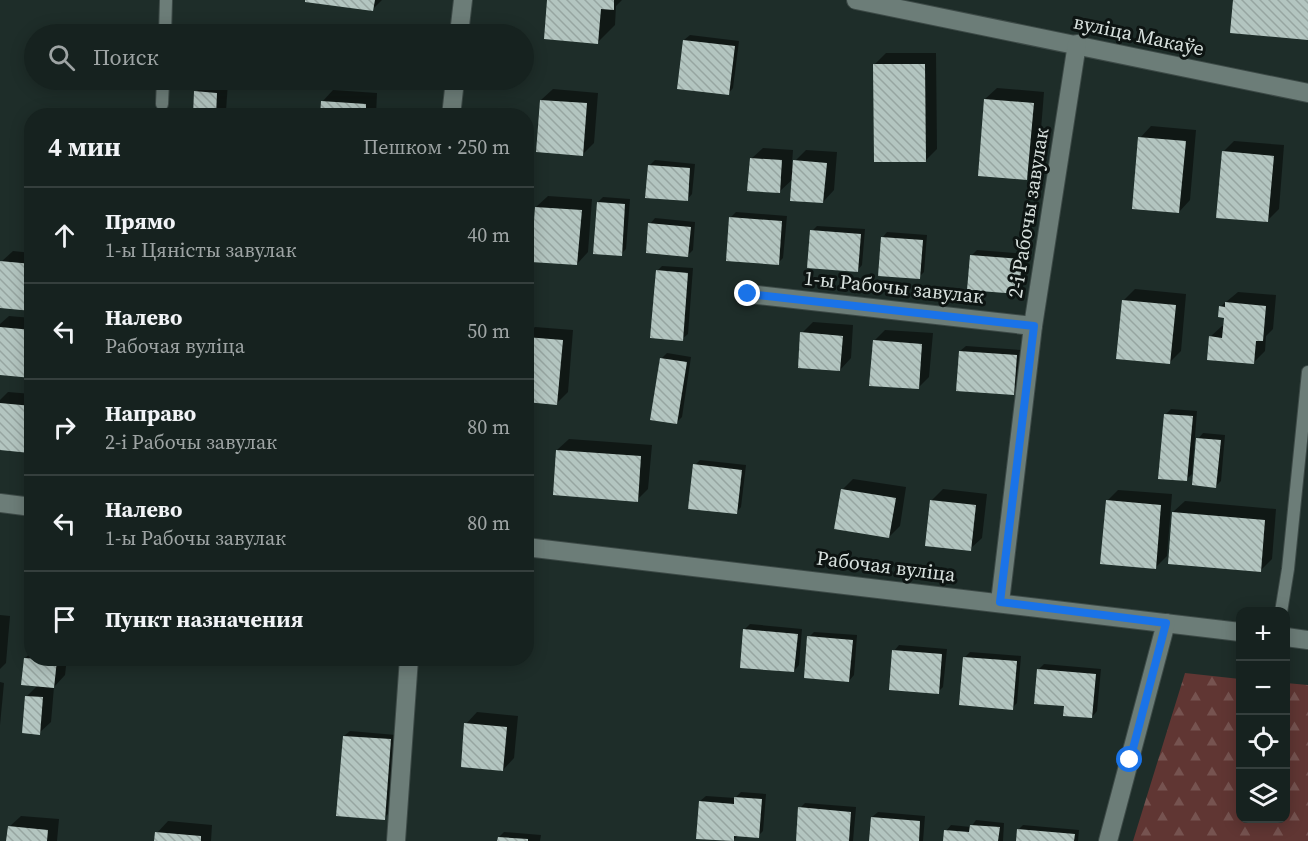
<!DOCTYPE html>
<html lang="ru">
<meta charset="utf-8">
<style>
body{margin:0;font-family:"Source Serif 4",serif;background:#232f2c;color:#f1f3f6}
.controls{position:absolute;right:18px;bottom:18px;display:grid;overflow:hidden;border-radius:12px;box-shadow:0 3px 15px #0003}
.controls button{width:54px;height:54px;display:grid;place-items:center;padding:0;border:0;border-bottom:2px solid #353f3d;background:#16221f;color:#f1f3f6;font:30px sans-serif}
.stop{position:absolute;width:18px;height:18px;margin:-14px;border:4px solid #1a73e8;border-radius:50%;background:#fff}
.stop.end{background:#1a73e8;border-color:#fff;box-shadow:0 2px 6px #0008}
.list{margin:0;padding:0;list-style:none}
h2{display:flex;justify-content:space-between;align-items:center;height:78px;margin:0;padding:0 24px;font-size:26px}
h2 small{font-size:20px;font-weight:400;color:#9ea4a4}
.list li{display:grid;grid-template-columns:39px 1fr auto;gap:18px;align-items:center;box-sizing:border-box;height:96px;padding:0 24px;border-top:2px solid #353f3d}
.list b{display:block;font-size:22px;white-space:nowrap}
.list p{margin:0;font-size:20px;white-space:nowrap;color:#9ea4a4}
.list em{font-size:20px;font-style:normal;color:#9ea4a4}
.icon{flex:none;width:33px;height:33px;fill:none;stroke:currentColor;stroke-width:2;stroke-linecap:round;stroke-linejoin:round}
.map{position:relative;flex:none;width:1308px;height:841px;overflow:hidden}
.search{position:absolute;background:#16221f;box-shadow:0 3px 15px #0003;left:24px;top:24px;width:510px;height:66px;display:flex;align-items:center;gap:15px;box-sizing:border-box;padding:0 21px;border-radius:33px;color:#9ea4a4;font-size:22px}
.panel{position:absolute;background:#16221f;box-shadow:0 3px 15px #0003;left:24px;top:108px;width:510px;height:558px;border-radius:24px}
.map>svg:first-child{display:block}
.forest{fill:url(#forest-firs)}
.shadow{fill:#0007}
.building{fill:url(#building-back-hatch)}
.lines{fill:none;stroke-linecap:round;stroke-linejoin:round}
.lane-casing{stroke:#3d4a47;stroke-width:14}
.street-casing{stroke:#3d4a47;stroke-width:20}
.lane{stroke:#6c7d78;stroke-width:12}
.street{stroke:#6c7d78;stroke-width:18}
.route{stroke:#1a73e8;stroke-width:8}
.labels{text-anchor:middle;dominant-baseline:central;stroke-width:6;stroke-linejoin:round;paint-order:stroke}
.street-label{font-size:20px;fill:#d8e1de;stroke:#0d1412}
</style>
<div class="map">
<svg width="1308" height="841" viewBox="0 0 1308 841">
<defs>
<pattern id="forest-firs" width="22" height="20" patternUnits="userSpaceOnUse" patternTransform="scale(1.5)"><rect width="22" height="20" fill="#603633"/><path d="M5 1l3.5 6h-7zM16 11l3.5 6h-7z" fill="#765350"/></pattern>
<pattern id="building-back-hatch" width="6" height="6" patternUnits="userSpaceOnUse" patternTransform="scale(1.5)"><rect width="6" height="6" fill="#b3c5c0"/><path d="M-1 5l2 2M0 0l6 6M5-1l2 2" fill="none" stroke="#96a5a1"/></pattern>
</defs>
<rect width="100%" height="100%" fill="#1e2d29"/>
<polygon class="forest" points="1185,673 1240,679 1240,818 1286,818 1286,683 1308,685 1308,841 1133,841"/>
<g class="shadow">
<polygon points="307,0 382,0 373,9"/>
<polygon points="549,0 622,0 616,6 615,25 598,42"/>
<polygon points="690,35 739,41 733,88 728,94 684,40"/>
<polygon points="886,53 936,53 937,149 926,160 874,65"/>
<polygon points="207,81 228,82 226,111 221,116 194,116 196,92"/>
<polygon points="997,88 1044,92 1038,167 1027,178 985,99"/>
<polygon points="553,89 598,93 594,143 583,154 541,100"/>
<polygon points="333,90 377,93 376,116 321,116 322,102"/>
<polygon points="1151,126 1196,130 1190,200 1179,212 1140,138"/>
<polygon points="1234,141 1284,145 1279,209 1267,221 1223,152"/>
<polygon points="763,148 793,150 792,164 806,150 837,152 834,190 823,202 794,178 779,192 751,159"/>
<polygon points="655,160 695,164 692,194 687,200 649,166"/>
<polygon points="548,196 592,199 588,252 577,264 536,207"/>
<polygon points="603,197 630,199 626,249 621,254 598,202"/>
<polygon points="736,212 787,216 783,258 778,263 731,217"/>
<polygon points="655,218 695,222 693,250 688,255 650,224"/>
<polygon points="817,226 865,229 862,265 857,271 812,231"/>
<polygon points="887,232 927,235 924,272 919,277 882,238"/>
<polygon points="977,250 1026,254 1023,288 1018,293 971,256"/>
<polygon points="13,251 32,253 32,309 0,306 1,262"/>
<polygon points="662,266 693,268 688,334 682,339 657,271"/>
<polygon points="1135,289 1186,294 1181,351 1170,362 1123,301"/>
<polygon points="1238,292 1276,295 1273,329 1266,336 1265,351 1254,362 1210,337 1222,326 1225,326 1225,317 1220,307"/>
<polygon points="9,316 32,318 32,376 0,373 0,324"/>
<polygon points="813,322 853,325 851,358 840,370 802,333"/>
<polygon points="535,327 573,330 568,392 557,403 526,401 526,335"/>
<polygon points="885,330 933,333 929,377 918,388 874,341"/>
<polygon points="966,346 1021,350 1018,388 1013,394 960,351"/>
<polygon points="667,353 691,357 682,417 676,423 661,359"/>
<polygon points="8,392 32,394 32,450 30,451 0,448 0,400"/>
<polygon points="1171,409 1197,411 1192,474 1186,480 1166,414"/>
<polygon points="1203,433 1225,435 1221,481 1216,486 1198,439"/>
<polygon points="569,439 652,445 648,489 637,500 557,450"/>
<polygon points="700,460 746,465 741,507 736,513 695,465"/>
<polygon points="853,479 906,487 900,526 889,537 842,490"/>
<polygon points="943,489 987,494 982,538 970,549 932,500"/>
<polygon points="1118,490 1172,494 1167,556 1155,568 1107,501"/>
<polygon points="1185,501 1276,509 1272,559 1260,571 1173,512"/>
<polygon points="0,615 10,616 6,663 0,669"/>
<polygon points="750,624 802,629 799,665 794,671 744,630"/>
<polygon points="814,632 857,635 854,675 849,681 809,637"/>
<polygon points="899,645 947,649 943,687 938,692 894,651"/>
<polygon points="32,652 32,658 67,658 65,675 54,687 51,722 39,733 26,697 38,685 25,658"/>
<polygon points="970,652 1021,656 1017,703 1012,708 965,657"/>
<polygon points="1044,664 1101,669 1097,711 1092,717 1065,705 1039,669"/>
<polygon points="0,682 4,683 0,725"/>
<polygon points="477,712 518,716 514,758 503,770 466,724"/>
<polygon points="350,731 396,735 389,813 384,818 344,736"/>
<polygon points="741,792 766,794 763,831 758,836 739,835 733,840 700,801 706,796 735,798"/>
<polygon points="805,803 856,807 853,841 797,841 800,808"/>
<polygon points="878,812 925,816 923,841 870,841 872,817"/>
<polygon points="21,816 59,819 57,841 8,841 9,827"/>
<polygon points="976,820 1004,823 1003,841 945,841 946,831 951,825 971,827"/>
<polygon points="168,821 212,825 211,841 156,841 157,833"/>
<polygon points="1023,825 1079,830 1078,841 1017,841 1018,830"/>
<polygon points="504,832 541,835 540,841 499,841 499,837"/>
</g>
<g class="building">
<polygon points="305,0 375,0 373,11 305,2"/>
<polygon points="547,0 614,0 614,10 601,9 598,44 544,39"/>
<polygon points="1233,0 1308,0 1308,40 1230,33"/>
<polygon points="683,40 735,46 729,95 677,89"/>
<polygon points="873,64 925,64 926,162 874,162"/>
<polygon points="194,91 217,93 216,116 193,116"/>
<polygon points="984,99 1034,103 1027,180 978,176"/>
<polygon points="540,100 587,103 583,156 536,152"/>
<polygon points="321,101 366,104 366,116 320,116"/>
<polygon points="1138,137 1186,141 1179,213 1132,209"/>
<polygon points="1222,151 1274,156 1268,222 1216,218"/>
<polygon points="750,158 782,160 780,193 747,191"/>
<polygon points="793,160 827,163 823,203 790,201"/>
<polygon points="648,165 690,168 688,201 645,198"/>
<polygon points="597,202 625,204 622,256 593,254"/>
<polygon points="535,207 582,210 577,265 531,262"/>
<polygon points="729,217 782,221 779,265 726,261"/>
<polygon points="648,223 691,227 688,257 646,253"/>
<polygon points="810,230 861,234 858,272 807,268"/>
<polygon points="881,237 923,240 920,279 878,276"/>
<polygon points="970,255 1022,259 1019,294 967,290"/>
<polygon points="0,261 32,264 32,311 0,308"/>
<polygon points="656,270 688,273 683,341 650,338"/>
<polygon points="1122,300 1176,305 1170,364 1116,359"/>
<polygon points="1225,302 1266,306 1263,341 1256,341 1254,364 1207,360 1209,336 1222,338 1224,318 1218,317 1219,306 1225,307"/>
<polygon points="0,327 32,330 32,378 0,375"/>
<polygon points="800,332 843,336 840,371 798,368"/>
<polygon points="526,337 563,340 557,405 526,402"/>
<polygon points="873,340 922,344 919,389 869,386"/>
<polygon points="959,351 1017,355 1014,395 956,391"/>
<polygon points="660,358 687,362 677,424 650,420"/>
<polygon points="0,403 32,406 30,453 0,450"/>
<polygon points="1164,414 1193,416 1187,481 1158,479"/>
<polygon points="1196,438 1221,440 1216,488 1192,485"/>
<polygon points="556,450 641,456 638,502 553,495"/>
<polygon points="693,464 742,470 737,514 688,509"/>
<polygon points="841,489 896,498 889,538 834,529"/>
<polygon points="930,500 976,505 971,551 925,546"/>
<polygon points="1106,500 1161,505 1156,569 1100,564"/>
<polygon points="1172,512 1265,520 1261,572 1168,564"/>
<polygon points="743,629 798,634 794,672 740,668"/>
<polygon points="807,636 853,640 849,682 804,678"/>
<polygon points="892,650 942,654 939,694 889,690"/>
<polygon points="963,657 1017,661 1013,710 959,705"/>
<polygon points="24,658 57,660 54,688 21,685"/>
<polygon points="1037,669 1096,674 1092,718 1063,716 1064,706 1034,704"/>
<polygon points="25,696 43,697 40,735 22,733"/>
<polygon points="464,723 507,727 503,771 461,767"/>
<polygon points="343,736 391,739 385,820 336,816"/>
<polygon points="734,797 762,799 759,838 734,836 734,841 696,839 699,801 734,804"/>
<polygon points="798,807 851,812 849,841 796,841"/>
<polygon points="871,817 920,821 919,841 869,841"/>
<polygon points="970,825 1000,827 998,841 943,841 944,830 969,832"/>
<polygon points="8,826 48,830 47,841 6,841"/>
<polygon points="1017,829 1075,834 1074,841 1016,841"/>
<polygon points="155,832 201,836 201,841 154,841"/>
<polygon points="498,837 528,839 528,841 497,841"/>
</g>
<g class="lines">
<defs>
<g id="lane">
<polyline points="165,34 166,0"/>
<polyline points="162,104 163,80"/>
<polyline points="1281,612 1288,569 1308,372"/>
</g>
<g id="street">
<polyline points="856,0 1308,93"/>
<polyline points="459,34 463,0"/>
<polyline points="451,116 455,80"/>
<polyline points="749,294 1033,326"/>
<polyline points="0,503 32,507"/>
<polyline points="526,547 1240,632"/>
<polyline points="1000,602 1033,326 1077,44"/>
<polyline points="1286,637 1308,640"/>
<polyline points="396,841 409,658"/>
<polyline points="1108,841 1166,623"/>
</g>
</defs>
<use href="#lane" class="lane-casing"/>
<use href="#street" class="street-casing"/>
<use href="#lane" class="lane"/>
<use href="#street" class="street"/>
</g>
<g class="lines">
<polyline class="route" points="748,294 1034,326 1000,602 1166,623 1130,760"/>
</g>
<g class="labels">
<g class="street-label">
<text transform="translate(1139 35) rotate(12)">вуліца Макаўе</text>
<text transform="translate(1028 213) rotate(-81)">2-і Рабочы завулак</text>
<text transform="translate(894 287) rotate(6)">1-ы Рабочы завулак</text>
<text transform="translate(886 566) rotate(7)">Рабочая вуліца</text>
</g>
</g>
</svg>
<div class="controls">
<button>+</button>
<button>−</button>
<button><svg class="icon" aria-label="locate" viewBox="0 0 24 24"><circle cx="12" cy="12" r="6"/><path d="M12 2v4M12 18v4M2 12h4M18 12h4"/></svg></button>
<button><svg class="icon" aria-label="layers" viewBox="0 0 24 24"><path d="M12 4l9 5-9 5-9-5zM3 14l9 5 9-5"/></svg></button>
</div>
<div class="stop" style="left:1130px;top:760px"></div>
<div class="stop end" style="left:748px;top:294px"></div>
<div class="search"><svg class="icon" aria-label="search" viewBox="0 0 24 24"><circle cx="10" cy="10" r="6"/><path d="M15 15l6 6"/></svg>Поиск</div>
<section class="panel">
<h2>4 мин<small>Пешком · 250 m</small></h2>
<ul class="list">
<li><svg class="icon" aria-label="ahead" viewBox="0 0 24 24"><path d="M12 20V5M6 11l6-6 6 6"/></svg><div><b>Прямо</b><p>1-ы Цяністы завулак</p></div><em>40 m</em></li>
<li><svg class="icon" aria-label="left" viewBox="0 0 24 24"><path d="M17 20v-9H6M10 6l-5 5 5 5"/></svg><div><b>Налево</b><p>Рабочая вуліца</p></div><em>50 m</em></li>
<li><svg class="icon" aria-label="right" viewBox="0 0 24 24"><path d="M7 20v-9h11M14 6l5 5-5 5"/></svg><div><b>Направо</b><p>2-і Рабочы завулак</p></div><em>80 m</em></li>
<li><svg class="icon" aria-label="left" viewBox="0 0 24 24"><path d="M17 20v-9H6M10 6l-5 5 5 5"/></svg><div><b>Налево</b><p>1-ы Рабочы завулак</p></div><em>80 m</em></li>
<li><svg class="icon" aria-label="arrive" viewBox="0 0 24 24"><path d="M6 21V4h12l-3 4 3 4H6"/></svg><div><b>Пункт назначения</b></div></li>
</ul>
</section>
</div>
